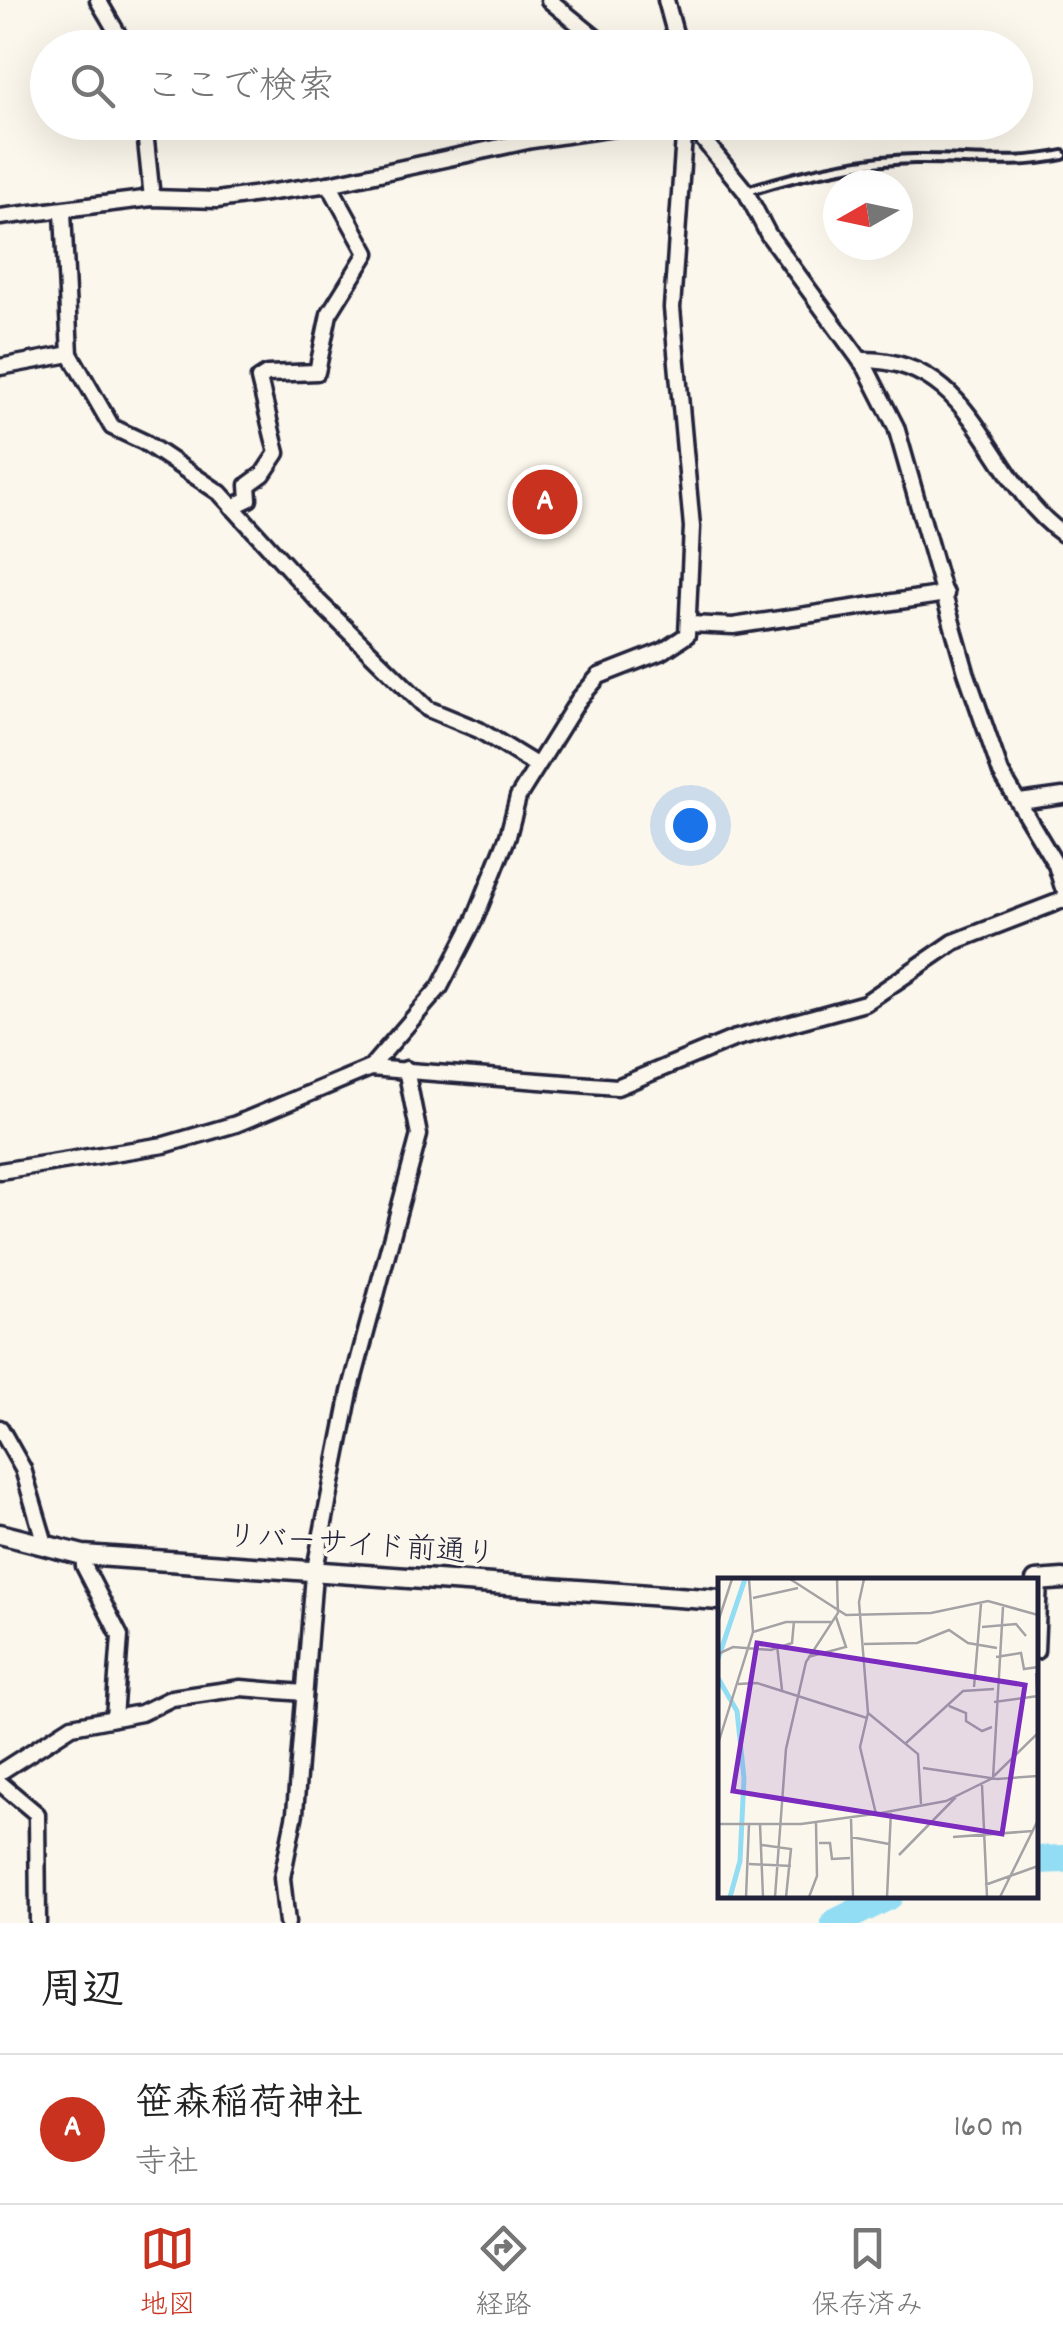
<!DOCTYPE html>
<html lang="ja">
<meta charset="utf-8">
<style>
body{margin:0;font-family:Dekko,"Klee One",sans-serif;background:#f2f2f2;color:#222}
.compass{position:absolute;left:823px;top:170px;width:90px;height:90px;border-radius:50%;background:#fff;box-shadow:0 10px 40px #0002;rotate:261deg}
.you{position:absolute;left:690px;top:825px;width:35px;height:35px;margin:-25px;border:8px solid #fff;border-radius:50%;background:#1a73e8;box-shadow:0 0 0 15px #1a73e833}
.badge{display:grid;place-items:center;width:65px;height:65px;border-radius:50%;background:#c8321e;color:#fff;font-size:32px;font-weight:700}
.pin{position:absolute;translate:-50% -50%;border:5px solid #fff;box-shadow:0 2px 10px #0006}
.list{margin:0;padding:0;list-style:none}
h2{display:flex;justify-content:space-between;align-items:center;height:130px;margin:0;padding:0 40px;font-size:42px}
h2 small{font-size:32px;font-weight:400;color:#767676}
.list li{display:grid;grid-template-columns:65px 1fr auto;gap:30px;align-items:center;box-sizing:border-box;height:150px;padding:0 40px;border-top:2px solid #e0e0e0}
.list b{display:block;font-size:38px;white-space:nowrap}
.list p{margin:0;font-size:32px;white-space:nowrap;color:#767676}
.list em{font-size:32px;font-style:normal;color:#767676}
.icon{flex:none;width:55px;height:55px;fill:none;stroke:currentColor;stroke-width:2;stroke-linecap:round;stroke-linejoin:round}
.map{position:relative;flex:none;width:1063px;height:1923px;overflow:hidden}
.search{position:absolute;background:#fff;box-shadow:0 10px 40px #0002;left:30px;right:30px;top:30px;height:110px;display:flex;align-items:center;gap:25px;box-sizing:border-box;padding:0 35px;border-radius:55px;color:#767676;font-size:38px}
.sheet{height:280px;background:#fff}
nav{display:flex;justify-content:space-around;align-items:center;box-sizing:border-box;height:140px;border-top:2px solid #e0e0e0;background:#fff;font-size:28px;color:#767676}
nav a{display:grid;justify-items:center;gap:5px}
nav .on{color:#c8321e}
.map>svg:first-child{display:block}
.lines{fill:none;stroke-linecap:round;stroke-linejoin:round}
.river{stroke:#93ddf4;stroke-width:28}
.building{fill:#cfb284;stroke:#22223b;stroke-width:2.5}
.service-casing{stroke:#22223b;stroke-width:14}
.minor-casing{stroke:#22223b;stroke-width:21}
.tertiary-casing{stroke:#22223b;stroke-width:25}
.service{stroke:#fbf7ec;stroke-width:6}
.minor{stroke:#fbf7ec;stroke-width:14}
.tertiary{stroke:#fbf7ec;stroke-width:18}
.labels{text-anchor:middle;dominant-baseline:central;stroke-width:8;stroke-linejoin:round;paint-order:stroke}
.street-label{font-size:30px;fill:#22223b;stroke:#fbf7ec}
.inset-river{fill:none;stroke:#93ddf4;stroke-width:5}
.inset-road{fill:none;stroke:#a4a2a5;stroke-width:2.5}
.view{fill:#7b2cbf;fill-opacity:0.15;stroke:#7b2cbf;stroke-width:5}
.inset-edge{fill:none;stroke:#22223b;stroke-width:5}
</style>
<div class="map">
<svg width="1063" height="1923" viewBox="0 0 1063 1923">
<rect width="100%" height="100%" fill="#fbf7ec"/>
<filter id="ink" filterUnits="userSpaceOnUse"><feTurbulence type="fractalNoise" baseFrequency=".01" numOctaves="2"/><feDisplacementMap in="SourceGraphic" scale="20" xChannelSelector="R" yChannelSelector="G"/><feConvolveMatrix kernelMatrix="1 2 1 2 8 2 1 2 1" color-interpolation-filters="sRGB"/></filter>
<g filter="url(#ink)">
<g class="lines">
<g class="river">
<polyline points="1036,1860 1063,1859"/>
<polyline points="835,1923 889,1896"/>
</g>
</g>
<polygon class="building" points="561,489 565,505 529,514 525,498"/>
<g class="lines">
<defs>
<path id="service" d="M747 191C801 174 858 160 915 159 965 158 1014 166 1063 155"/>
<g id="minor">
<polyline points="98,0 126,48"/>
<polyline points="549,0 608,48"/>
<polyline points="666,0 679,48"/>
<polyline points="144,122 152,198"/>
<polyline points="689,122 746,192 768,234 866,368 896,427 966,672 1001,773 1056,865 1063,888"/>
<polyline points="63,212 70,354 112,427 144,442 220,493 318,601 428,709 479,730 536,765"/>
<polyline points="0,217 152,198 217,200 329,184 532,140 655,122"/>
<path d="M860 360C977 357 985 479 1063 534"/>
<polyline points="0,367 70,354"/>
<polyline points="232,507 249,499 248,485 263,474 277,453 259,379 267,374 317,372 329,314 367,253 329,184"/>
<polyline points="690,624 733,626 946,594"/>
<polyline points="1020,802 1063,796"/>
<polyline points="370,1068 617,1087 733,1039 865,1003 954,942 1063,900"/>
<polyline points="0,1171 164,1145 236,1124 370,1068 440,987 474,921 508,836 518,797 579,699 599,676 663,651 687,635 692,527 672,308 685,122"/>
<polyline points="0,1428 23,1469 46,1547"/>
<polyline points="83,1555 84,1566 120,1636 114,1718"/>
<polyline points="1036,1651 1039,1580"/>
<polyline points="0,1772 72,1726 141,1713 172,1698 241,1688 304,1693"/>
<polyline points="0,1783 37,1814 38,1923"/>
<polyline points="287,1923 282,1878 295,1813 314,1574 350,1392 419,1135 406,1069"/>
</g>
<g id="tertiary">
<polyline points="0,1534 83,1555 720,1600"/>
<polyline points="1036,1581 1063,1579"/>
</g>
</defs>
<use href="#service" class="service-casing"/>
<use href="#minor" class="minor-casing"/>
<use href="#tertiary" class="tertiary-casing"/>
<use href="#service" class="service"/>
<use href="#minor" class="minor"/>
<use href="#tertiary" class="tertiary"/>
</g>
</g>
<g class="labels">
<g class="street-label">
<text transform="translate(361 1548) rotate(4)">リバーサイド前通り</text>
</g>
</g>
<g transform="translate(718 1578)">
<rect width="320" height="320" fill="#fbf7ec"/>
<path class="inset-river" d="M0 81 27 1M0 100 19 133 26 200 22 283 12 319"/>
<path class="inset-road" d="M72 1 128 37 213 35 270 23 320 37M146 1 141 24 150 135 142 169 158 236M35 20 80 10M0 44 14 1M264 49 298 46 308 58M35 54 68 44H113M146 66 199 65 231 52 250 65 279 70M59 67 64 112M0 76 15 69 53 72 74 65 76 43M90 79 128 69 118 39M278 79 303 75 306 91 320 89M318 95 320 134M20 106 39 105 149 140M256 109 263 26M276 124 320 118M231 128 248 135V143L264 153 274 149M150 135 200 176 203 226M188 165 245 113 276 111M0 166 35 54 31 1M205 190 279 201 320 198M276 198 320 155M275 200 285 29M264 207 269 319M133 239 135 319M0 246H83L163 235 228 223 275 200M42 246 45 319M133 259 171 266M235 259 315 253M101 265H112L114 281 132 280M44 267 73 271 68 319M181 277 238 219M31 286 73 288M267 307 320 288M28 319 31 246M57 319 68 171 88 84 120 35 119 1M91 319 99 298 98 245M169 319 173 233M282 319 320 242"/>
<path class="view" d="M39 65 307 107 284 256 15 213Z"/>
<rect width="320" height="320" class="inset-edge"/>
</g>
</svg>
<svg class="compass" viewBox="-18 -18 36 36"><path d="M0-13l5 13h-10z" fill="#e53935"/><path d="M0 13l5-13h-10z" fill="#767676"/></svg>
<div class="you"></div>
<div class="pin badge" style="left:545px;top:502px">A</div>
<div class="search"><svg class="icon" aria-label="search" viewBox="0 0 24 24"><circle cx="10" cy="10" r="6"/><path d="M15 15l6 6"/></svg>ここで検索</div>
</div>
<section class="sheet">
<h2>周辺<small></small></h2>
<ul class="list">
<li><span class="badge">A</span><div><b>笹森稲荷神社</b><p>寺社</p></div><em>160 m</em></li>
</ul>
</section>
<nav>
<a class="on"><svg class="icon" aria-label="map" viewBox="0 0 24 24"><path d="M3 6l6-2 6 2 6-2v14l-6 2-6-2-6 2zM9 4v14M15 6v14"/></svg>地図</a>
<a><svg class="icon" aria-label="directions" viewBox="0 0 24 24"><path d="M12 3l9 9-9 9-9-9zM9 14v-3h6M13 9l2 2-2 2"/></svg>経路</a>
<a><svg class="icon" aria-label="saved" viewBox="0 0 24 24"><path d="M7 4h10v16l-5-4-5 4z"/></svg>保存済み</a>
</nav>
